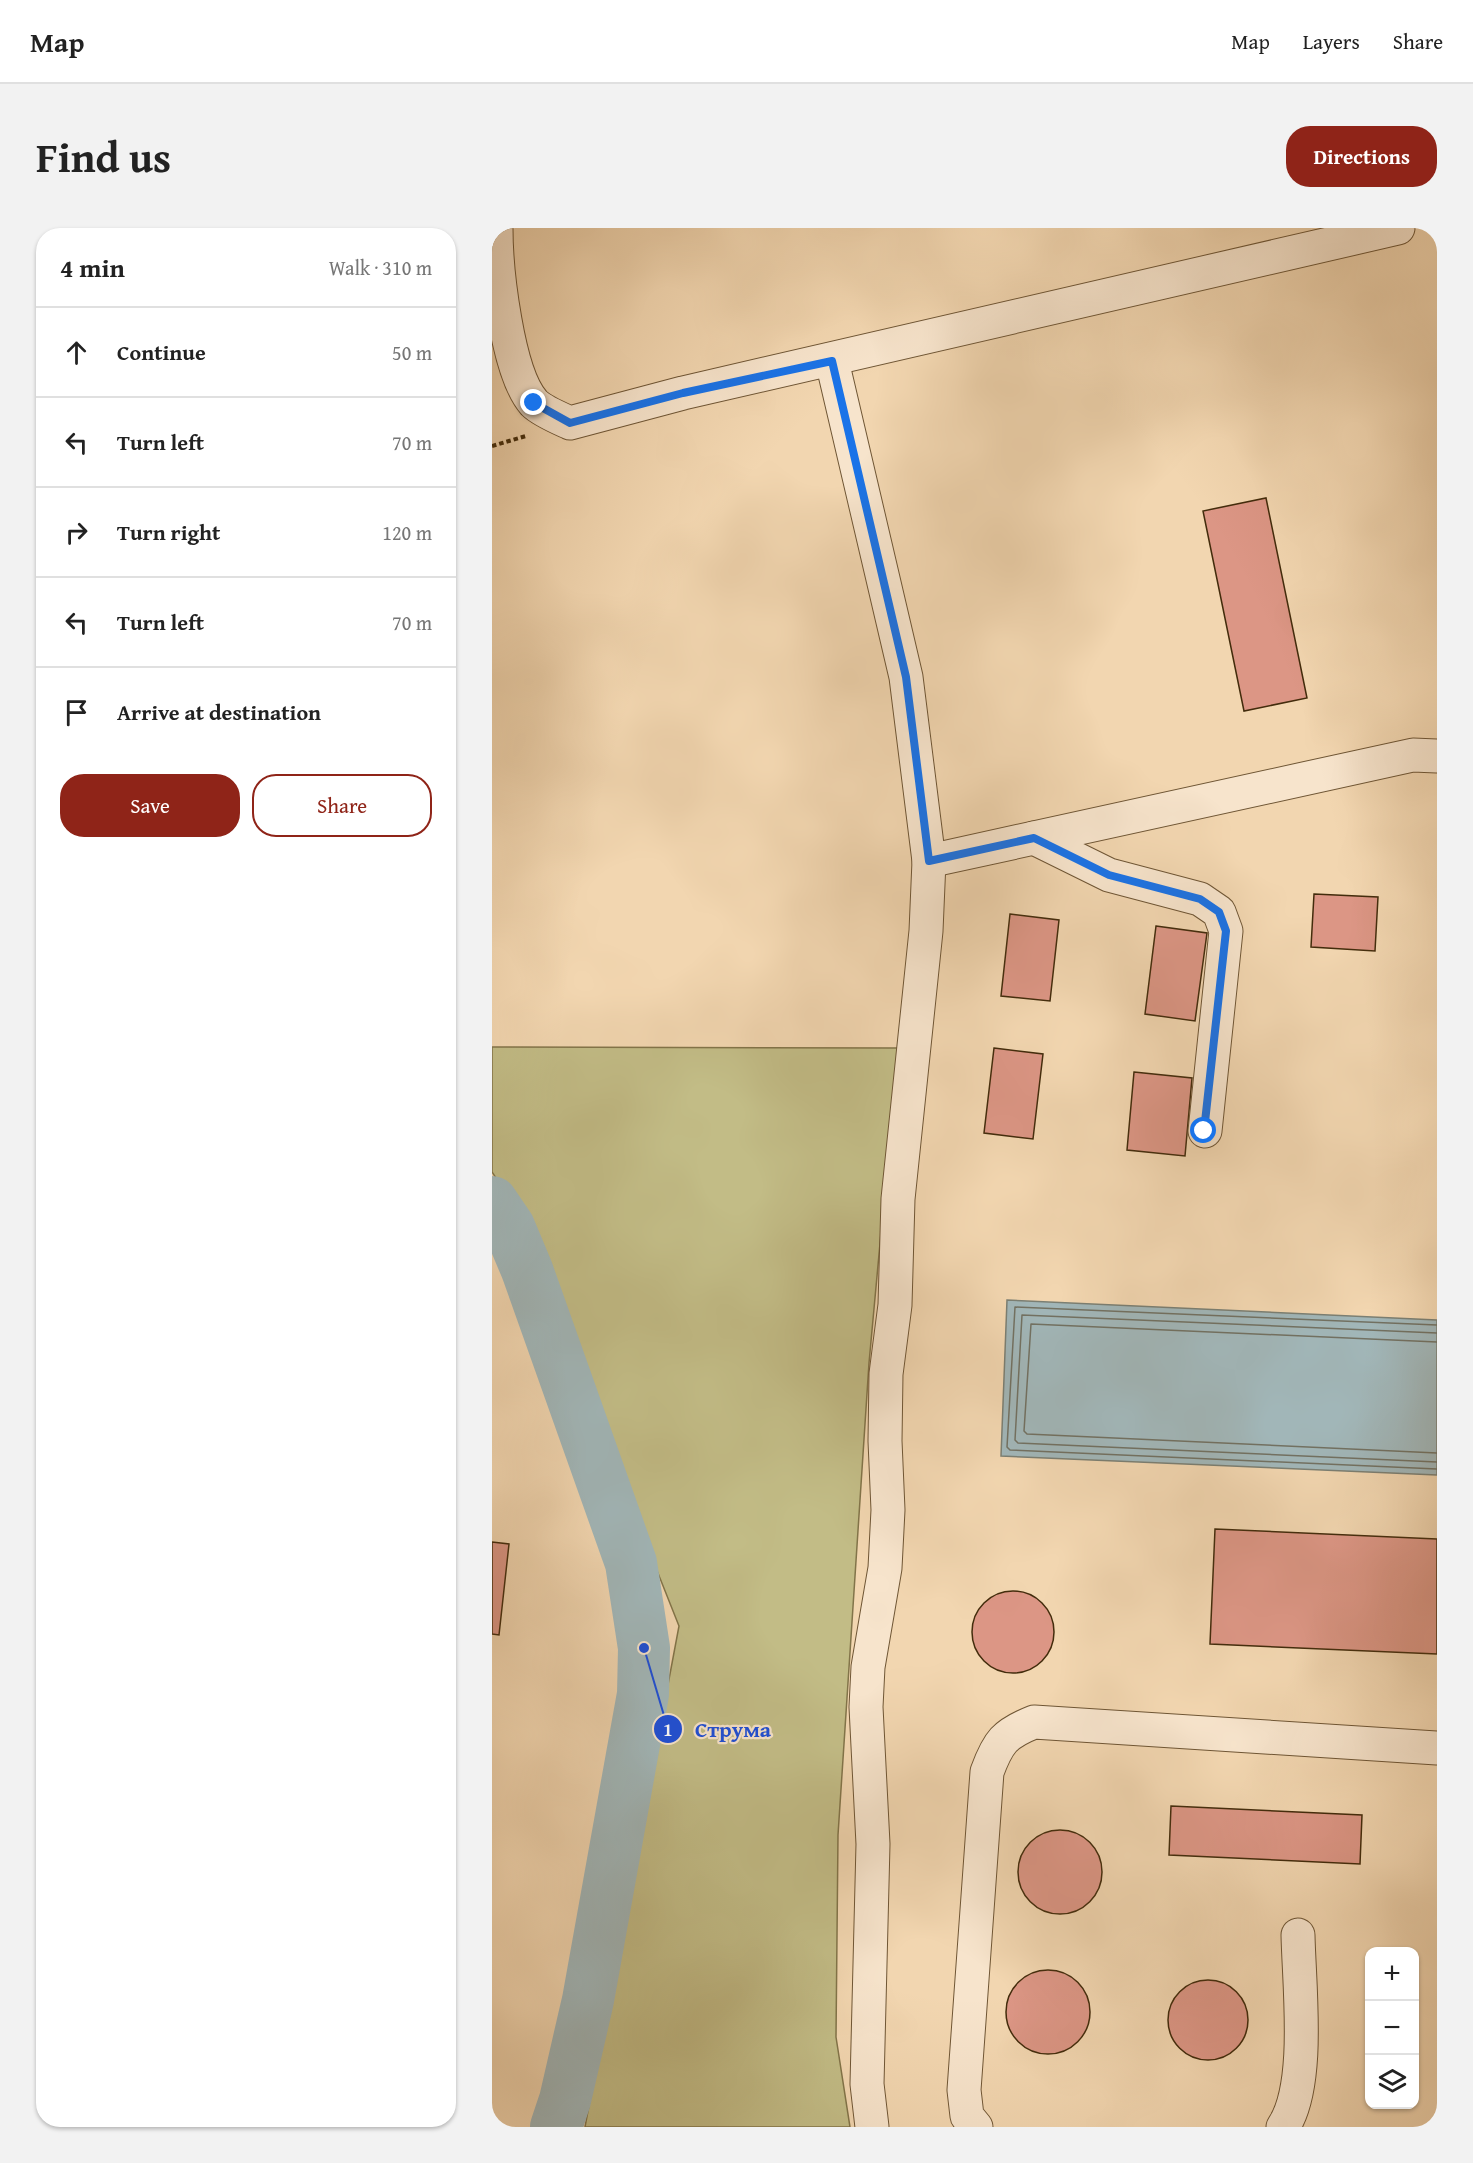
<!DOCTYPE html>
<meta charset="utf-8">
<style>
body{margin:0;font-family:"Gentium Book Plus",serif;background:#f2f2f2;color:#222}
.controls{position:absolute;right:18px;bottom:18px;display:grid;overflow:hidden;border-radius:12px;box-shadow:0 2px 4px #0004}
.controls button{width:54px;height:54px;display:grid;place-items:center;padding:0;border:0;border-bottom:2px solid #e0e0e0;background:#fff;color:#222;font:30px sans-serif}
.stop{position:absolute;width:18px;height:18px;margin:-14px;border:4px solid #1a73e8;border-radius:50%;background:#fff}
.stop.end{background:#1a73e8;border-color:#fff;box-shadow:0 2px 6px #0008}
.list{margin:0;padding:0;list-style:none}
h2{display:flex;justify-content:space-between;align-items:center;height:78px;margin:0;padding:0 24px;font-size:26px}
h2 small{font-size:20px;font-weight:400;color:#767676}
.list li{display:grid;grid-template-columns:39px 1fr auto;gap:18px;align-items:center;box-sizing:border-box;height:90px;padding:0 24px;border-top:2px solid #e0e0e0}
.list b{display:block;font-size:22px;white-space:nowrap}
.list em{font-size:20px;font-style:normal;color:#767676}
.actions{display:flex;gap:12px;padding:18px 24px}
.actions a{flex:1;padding:14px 0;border:2px solid #8f2418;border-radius:24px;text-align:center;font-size:21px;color:#8f2418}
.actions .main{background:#8f2418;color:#fff}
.icon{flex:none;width:33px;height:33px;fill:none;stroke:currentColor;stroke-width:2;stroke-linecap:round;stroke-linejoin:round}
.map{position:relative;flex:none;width:945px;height:1899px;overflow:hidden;border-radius:24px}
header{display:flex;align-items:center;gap:36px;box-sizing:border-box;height:84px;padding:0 30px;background:#fff;border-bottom:2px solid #e0e0e0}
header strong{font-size:28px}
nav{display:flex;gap:33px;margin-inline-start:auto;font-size:21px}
.intro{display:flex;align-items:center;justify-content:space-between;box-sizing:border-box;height:144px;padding:0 36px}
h1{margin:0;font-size:42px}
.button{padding:15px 27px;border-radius:24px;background:#8f2418;color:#fff;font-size:21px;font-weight:700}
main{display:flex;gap:36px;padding:0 36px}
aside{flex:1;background:#fff;border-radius:24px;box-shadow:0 2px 4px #0004}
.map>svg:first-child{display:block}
.green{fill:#c2bc86;stroke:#827449;stroke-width:1.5}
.water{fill:#a1b6b8;stroke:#7b7f73;stroke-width:1.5}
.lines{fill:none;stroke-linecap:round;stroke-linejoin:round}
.shore{stroke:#727162;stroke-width:1.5}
.river{stroke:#a1b6b8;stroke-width:52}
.building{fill:#dc9685;stroke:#432c0c;stroke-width:1.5}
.minor-casing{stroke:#6f5635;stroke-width:35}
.path{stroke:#432c0c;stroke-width:4;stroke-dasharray:4.5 3;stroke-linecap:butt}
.minor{stroke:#f7e4cc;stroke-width:33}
.route{stroke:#1a73e8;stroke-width:8}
.leader{fill:none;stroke:#1d4ed8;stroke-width:2}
.callout-dot{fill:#1d4ed8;stroke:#f7e4cc;stroke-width:2}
.mark-label{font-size:18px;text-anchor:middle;font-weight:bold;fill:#fff}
.callout-label{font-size:22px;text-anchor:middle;font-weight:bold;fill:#1d4ed8;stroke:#f7e4cc;stroke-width:4.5;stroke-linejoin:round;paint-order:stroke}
</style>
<header>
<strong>Map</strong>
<nav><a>Map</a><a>Layers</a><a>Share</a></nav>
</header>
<div class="intro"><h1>Find us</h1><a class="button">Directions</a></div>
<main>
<aside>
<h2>4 min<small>Walk · 310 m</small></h2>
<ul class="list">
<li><svg class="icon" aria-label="ahead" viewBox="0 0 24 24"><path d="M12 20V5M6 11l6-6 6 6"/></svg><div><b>Continue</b></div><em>50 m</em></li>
<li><svg class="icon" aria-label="left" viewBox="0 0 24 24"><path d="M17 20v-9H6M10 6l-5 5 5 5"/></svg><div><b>Turn left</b></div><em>70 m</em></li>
<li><svg class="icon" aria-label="right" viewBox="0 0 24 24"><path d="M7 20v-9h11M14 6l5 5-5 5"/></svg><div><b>Turn right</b></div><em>120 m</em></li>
<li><svg class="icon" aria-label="left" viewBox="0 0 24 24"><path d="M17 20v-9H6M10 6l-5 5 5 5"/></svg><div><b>Turn left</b></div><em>70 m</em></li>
<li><svg class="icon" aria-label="arrive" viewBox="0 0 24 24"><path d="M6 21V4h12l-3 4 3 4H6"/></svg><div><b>Arrive at destination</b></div></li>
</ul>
<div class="actions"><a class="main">Save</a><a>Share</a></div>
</aside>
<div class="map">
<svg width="945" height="1899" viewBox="0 0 945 1899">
<rect width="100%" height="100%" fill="#f2d6b0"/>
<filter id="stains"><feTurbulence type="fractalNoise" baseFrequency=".00333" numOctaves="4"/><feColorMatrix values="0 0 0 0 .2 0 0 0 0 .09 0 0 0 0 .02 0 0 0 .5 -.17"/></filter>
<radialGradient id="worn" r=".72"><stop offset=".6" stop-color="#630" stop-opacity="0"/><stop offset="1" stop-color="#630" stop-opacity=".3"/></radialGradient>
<polygon class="green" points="0,819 406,820 377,1135 346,1607 344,1809 358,1899 93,1899 187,1398 16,968 0,944"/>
<polygon class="water" points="515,1072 945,1092 945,1247 509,1228"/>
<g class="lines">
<g class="shore">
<polyline points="945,1097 523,1079 515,1219 518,1222 945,1241"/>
<polyline points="945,1105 530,1087 523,1212 526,1215 945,1234"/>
<polyline points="945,1114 539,1096 532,1203 535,1206 945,1225"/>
</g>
<polyline class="river" points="0,974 17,999 35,1042 139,1335 152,1420 151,1466 96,1772 73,1872 64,1899"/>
</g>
<g class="building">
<polygon points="774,270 815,470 752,483 711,283"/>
<polygon points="822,666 886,669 883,723 819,719"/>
<polygon points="518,686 567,692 558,773 509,768"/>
<polygon points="664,698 715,705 703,793 653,786"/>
<polygon points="502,820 551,826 541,911 492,905"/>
<polygon points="642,844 700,850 693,928 635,922"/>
<polygon points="723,1301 945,1311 945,1426 718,1416"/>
<polygon points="0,1314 17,1316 7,1407 0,1406"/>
<circle cx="521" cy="1404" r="41"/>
<polygon points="679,1578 870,1587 868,1636 677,1627"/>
<circle cx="568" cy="1644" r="42"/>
<circle cx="556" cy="1784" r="42"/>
<circle cx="716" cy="1792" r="40"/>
</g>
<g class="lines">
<defs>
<g id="minor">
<path d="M4 0C4 41 15 145 42 175 50 183 67 190 78 195L191 165 906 0"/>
<polyline points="340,133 414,449 437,633 434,703 406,971 403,1077 394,1146 393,1213 396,1282 393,1340 376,1439 374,1479 381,1616 375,1856 380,1899"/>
<polyline points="542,610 617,647 708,671 727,684 734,703 713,903"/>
<polyline points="437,633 921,527 945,528"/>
<path d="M484 1899 475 1888 472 1862 495 1544C506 1514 512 1506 542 1494L945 1520"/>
<path d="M791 1899C819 1858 807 1758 806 1707"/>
</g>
</defs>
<use href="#minor" class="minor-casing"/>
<polyline class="path" points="0,218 34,208"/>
<use href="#minor" class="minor"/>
</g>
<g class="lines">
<polyline class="route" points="42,175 78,195 191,165 340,133 414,449 437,633 542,610 617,647 708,671 727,684 734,703 712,903"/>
</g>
<path class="leader" d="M152 1420L176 1501"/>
<g class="callout-dot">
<circle cx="152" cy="1420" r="6"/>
<circle cx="176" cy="1501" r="15"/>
</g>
<g class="mark-label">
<text x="176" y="1508">1</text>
</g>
<g class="callout-label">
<text x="241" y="1509">Струма</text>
</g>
<rect width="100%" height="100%" filter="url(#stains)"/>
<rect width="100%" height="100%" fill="url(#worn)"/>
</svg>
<div class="controls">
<button>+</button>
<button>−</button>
<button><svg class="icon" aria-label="layers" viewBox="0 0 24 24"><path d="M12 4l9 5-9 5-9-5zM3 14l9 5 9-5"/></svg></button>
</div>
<div class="stop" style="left:712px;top:903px"></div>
<div class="stop end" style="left:42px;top:175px"></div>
</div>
</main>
